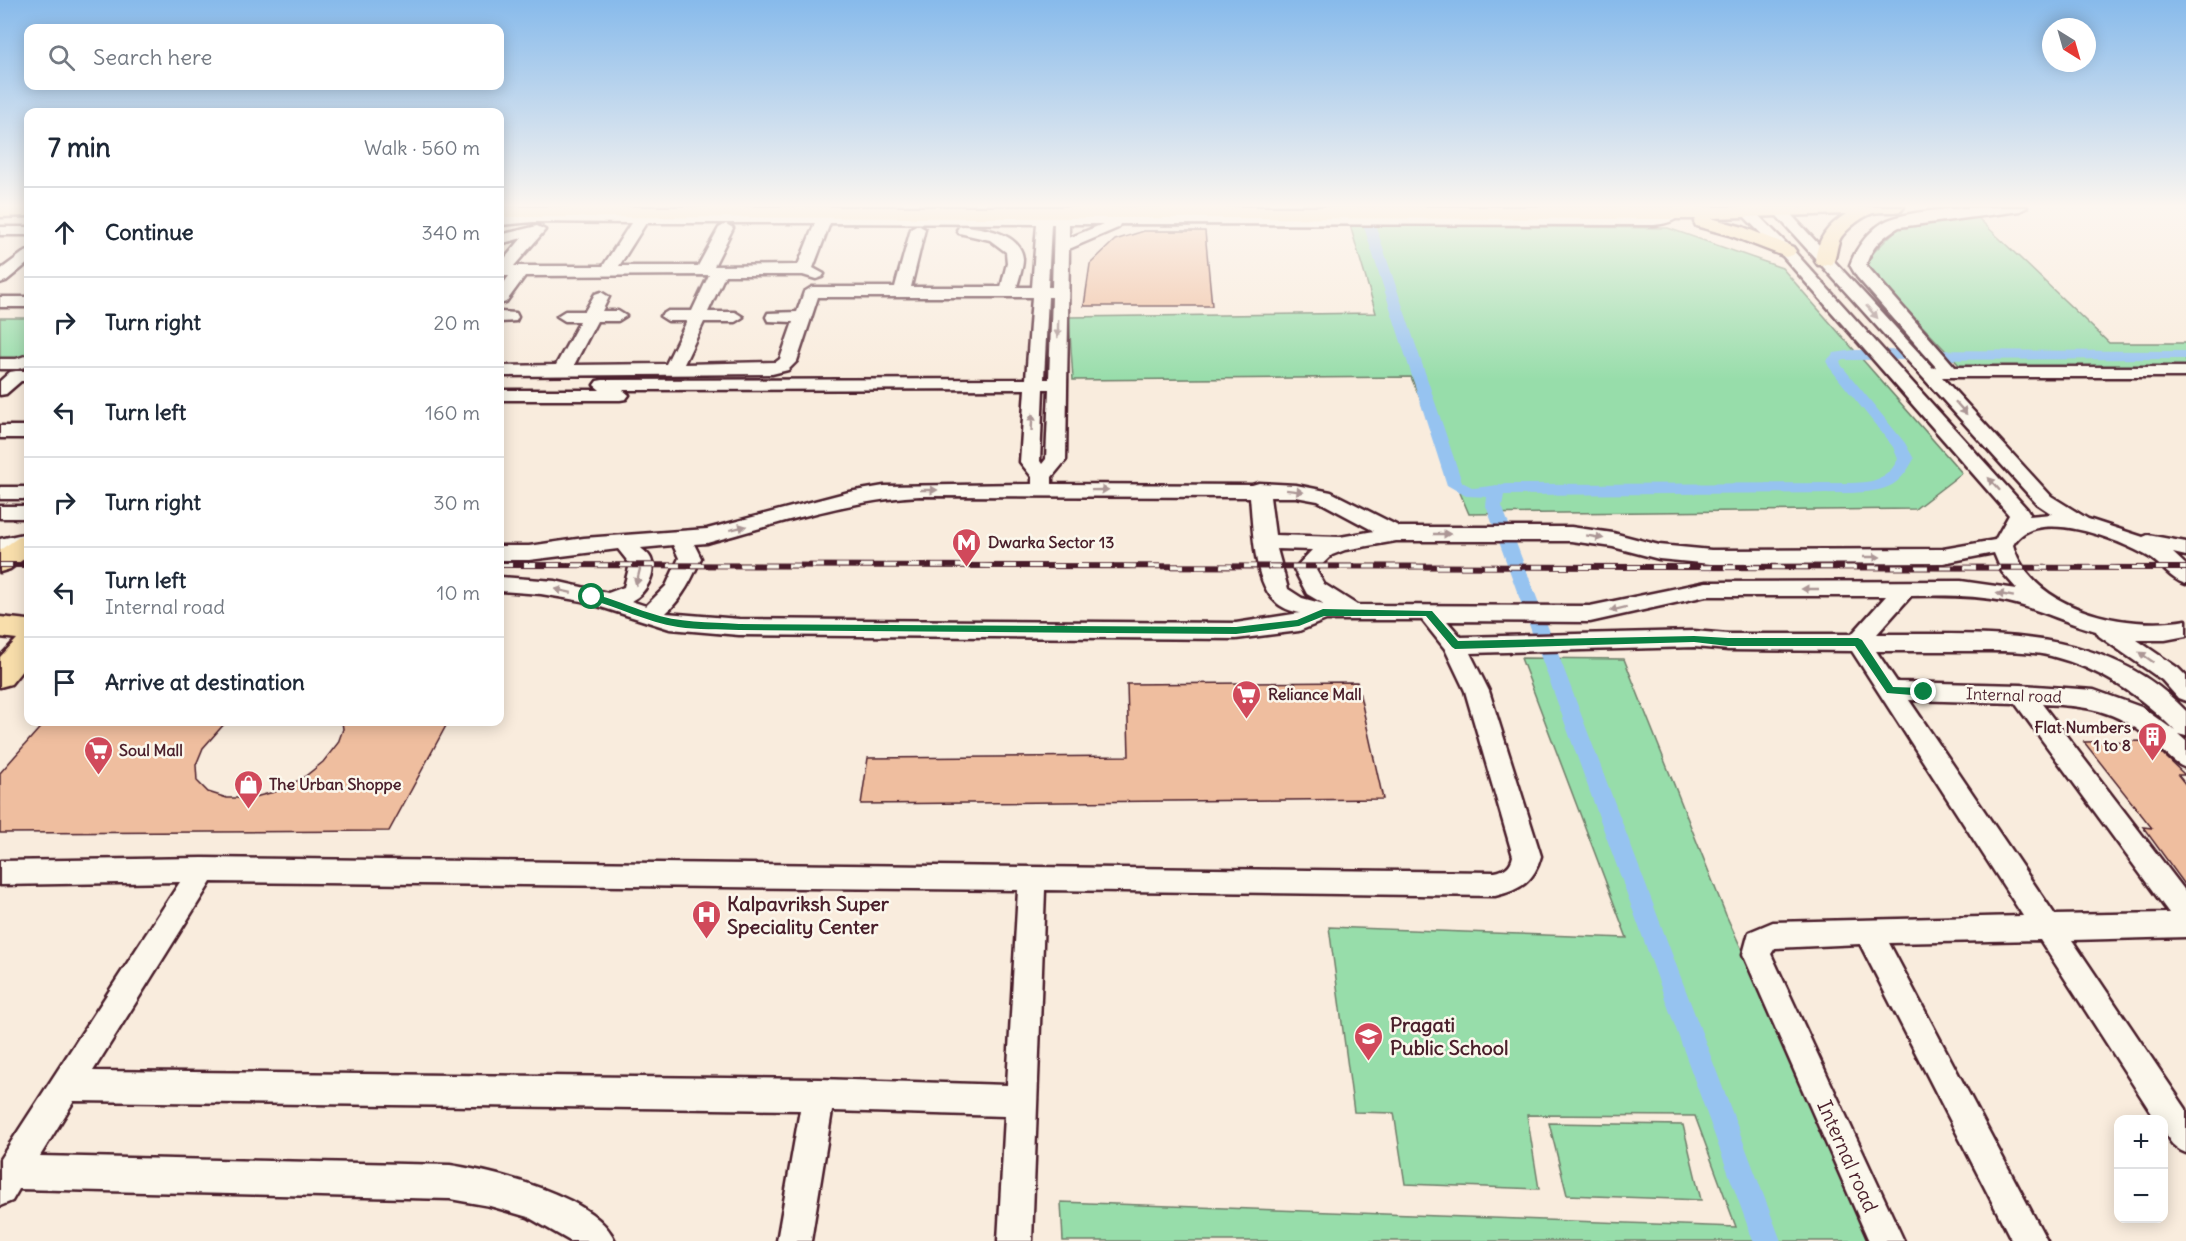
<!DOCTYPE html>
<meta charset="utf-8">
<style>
body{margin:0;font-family:Delius,sans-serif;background:#f2f2f3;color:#1f2937}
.controls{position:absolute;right:18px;bottom:18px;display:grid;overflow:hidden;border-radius:12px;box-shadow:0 3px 15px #0003}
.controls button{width:54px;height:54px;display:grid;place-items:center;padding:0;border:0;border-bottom:2px solid #e0e1e3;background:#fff;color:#1f2937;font:30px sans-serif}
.compass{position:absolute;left:2042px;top:18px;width:54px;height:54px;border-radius:50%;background:#fff;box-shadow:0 3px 15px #0003;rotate:143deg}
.stop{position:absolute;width:18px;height:18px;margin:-14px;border:4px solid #0b8043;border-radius:50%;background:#fff}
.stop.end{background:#0b8043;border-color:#fff;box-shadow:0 2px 6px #0008}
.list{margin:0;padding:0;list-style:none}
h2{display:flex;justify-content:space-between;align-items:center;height:78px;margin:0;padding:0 24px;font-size:26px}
h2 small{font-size:20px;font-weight:400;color:#747a83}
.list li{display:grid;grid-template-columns:39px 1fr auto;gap:18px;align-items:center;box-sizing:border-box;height:90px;padding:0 24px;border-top:2px solid #e0e1e3}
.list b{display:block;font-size:22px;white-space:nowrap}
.list p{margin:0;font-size:20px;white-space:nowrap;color:#747a83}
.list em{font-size:20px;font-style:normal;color:#747a83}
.icon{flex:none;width:33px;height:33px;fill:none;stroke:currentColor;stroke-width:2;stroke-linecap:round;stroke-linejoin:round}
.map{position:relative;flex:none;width:2186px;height:1241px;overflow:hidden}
.search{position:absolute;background:#fff;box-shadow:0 3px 15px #0003;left:24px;top:24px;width:480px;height:66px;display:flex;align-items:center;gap:15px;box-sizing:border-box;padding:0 21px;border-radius:12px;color:#747a83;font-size:22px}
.panel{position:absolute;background:#fff;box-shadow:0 3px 15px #0003;left:24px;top:108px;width:480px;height:618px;border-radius:12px}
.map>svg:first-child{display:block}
.green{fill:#97ddaa;stroke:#707e6a;stroke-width:1.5}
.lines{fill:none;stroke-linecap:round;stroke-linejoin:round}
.canal{fill:#96c3f0;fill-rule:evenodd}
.building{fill:#efbe9f;stroke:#4a1f2b;stroke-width:1.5}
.minor-casing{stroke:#4a1f2b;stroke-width:5}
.major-casing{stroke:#4a1f2b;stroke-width:5}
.minor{fill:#fbf7ec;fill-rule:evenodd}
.major{fill:#f8deab;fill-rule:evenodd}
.rail-casing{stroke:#4a1f2b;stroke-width:6}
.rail{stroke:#fbf7ec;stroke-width:4;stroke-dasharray:12;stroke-linecap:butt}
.oneway{fill:#ab9695}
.route{fill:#0b8043}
.labels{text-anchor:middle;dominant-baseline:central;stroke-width:5;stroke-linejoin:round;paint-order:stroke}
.poi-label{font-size:16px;font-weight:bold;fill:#4a1f2b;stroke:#fbf7ec;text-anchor:start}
.street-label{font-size:16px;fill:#4a1f2b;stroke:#fbf7ec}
.near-poi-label{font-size:20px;font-weight:bold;fill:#4a1f2b;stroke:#fbf7ec;text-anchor:start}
.near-street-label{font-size:20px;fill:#4a1f2b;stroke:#fbf7ec}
</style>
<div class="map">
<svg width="2186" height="1241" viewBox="0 0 2186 1241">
<rect width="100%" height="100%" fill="#f9ecdd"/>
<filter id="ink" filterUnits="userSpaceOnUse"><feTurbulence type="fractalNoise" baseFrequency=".0167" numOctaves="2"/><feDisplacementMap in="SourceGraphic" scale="12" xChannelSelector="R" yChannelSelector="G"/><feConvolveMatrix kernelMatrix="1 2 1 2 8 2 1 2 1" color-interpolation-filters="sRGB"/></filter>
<g filter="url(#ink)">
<g class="green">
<polygon points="1976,216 2109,343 2186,343 2186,366 1960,366 1863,263 1903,223"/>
<polygon points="1350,225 1668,228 1782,268 1962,473 1915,509 1469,514 1411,377 1073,380 1069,317 1376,313"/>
<polygon points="0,318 28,318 28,351 19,359 0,359"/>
<polygon points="1521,658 1624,659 1726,915 1875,1241 1063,1241 1061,1202 1736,1227 1695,1116 1527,1115 1539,1189 1405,1184 1394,1113 1354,1112 1329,927 1627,938"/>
<polygon points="1549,1123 1683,1125 1701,1200 1567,1195"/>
</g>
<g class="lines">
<path class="canal" d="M1369 220 1375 224 1462 482 1474 488 1507 484 1852 483C1874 482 1887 480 1898 459L1893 447 1829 367 1826 361 1834 353 1854 350 2186 351V359L1843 360 1840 362 1842 366 1905 443 1914 459C1898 489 1884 491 1852 493L1504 495 1502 506 1781 1241H1753L1486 506 1487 497 1466 496 1447 485 1363 224Z"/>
</g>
<g class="building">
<polygon points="1144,231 1205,231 1212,306 1084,306 1090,264 1115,240"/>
<polygon points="1357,682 1383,799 861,804 868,758 1129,756 1127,684"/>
<polygon points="45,722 226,722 203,748 196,765 197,781 208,792 227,798 251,798 278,791 303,778 323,762 338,743 343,729 342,722 448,722 389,831 0,833 0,773"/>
<polygon points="2149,741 2185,775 2178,775 2186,785 2186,886 2143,827 2152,828 2084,742"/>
</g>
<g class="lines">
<defs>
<g id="minor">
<path d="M1038 207H1052V215H1055V207H1069V215L1654 217 1674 210 1679 211 1681 214C1675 222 1664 224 1654 225L1120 224 1118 228 1069 249 1066 460 1052 477V484L1252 485 1259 483 1296 485 1331 492 1400 527H1571L1613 533 1659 545 1711 550 1943 549 1995 540 2009 515 1781 254 1735 207H1750L1791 248 2027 509 2030 514 2029 516 2052 514 2037 504 1769 207H1784L1933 368 1936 367 1857 277 1850 265C1856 247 1871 228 1888 220 1920 207 1992 207 2027 207L2020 211 1899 227C1883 236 1871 247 1866 265L1955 367H2186V377H1942L2051 496 2088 519 2143 537 2148 535 2186 542V556L2173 553 2186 565V584C2171 580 2162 565 2149 557 2120 540 2035 505 2013 545 2031 610 2128 631 2186 620V636L2165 640H2137L2178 668 2186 676V701L2178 698 2162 680 2099 636 2096 631C2066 623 2039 609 2008 602 1976 595 1943 595 1911 596L1877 634C1988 635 2102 623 2186 711V736L2178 734 2186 741V768C2172 763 2162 748 2150 739 2115 709 2086 706 2042 704L2186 892V937L2072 940 2186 1109V1153C2171 1147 2164 1136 2164 1120H2156L2040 940 1889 943 2047 1241H2012L1860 944 1775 948 1771 954 1904 1241H1869L1743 954 1749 932 1773 922 2023 916 1852 651 1728 650 1694 647 1470 653 1489 691 1541 856C1534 882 1520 890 1495 896L1045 890 1032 1241H998L1005 1116 832 1111 811 1241H777L800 1110 74 1101 40 1156 450 1165C495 1172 597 1196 615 1241H570L528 1217 490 1206 450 1199 19 1189 12 1201 0 1206V1159L180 882 0 885V861L203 858 1495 872C1505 870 1511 866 1513 856L1465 691 1445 649 1422 620H1326L1299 631 1236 639 739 635 670 629 582 601 541 594 500 591V577L555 581 608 593 624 587 630 564 618 549 529 560H500V546H529L584 538 707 529 849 492 884 486 1032 484V477L1020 462 1025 389 623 390 629 395 626 399 620 400H500V390H600L594 385 597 381 603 380 1026 379 1032 297H818L797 361 788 370 772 374 500 376V366L556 365 580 321H565L557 316 565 311H585L595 294 601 292 609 297 602 311H618L626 316 618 321H597L574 365 666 364 687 321H668L660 316 668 311H692L709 275 525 276 506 302 500 304V288L509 276H500V264L522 238 500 244V235L537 226 545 230 514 266H603L631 223 533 222 500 225V217L533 214H637L640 209H650L651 214 1037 215ZM646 223H815L798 265 714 266 733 228 726 224 719 228 698 266H619ZM830 223 1037 224 1032 287H1017C1019 278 1023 268 1023 259 1021 233 984 228 964 226L959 227 957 230 959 233 990 240 1006 252 1007 263 1001 287H911L925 229 918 225 911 229 895 287H812L804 292 797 312 768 313 766 317 768 321 793 322 780 359 776 362 684 364 704 322H735L743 317 735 312H708L725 275H803L816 279 822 277 824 274 813 268ZM1051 224H1054L1052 287H1048ZM1069 224H1103L1069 238ZM1048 297H1052L1049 379H1044ZM1043 389H1049L1046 459 1042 464 1040 461ZM920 496 1250 497C1253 526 1253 581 1275 601 1281 608 1291 611 1300 613L1236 623 739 619 666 613C683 597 692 579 701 558L694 544 707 543C778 524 847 500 920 496ZM1270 497H1296L1318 501 1374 531 1340 537 1275 535ZM1396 541H1571L1613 547 1659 559 1711 564 1943 563 1994 553 2002 572 2017 589 1961 581 1706 582 1590 606 1357 605 1324 584 1316 570 1332 555 1345 550ZM673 545 679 558 666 586 646 606 631 601C645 595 657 574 651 559 649 554 644 551 641 548ZM1277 549 1312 550 1294 569 1307 594 1324 604 1302 598 1288 589ZM1706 596H1886L1852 634H1728L1694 631 1461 637 1447 621 1590 622ZM1876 651C1908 651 1940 651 1973 651 1998 651 2026 650 2051 656 2099 668 2142 696 2175 731L2141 707 2094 690 2021 685 1897 682ZM1909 700 2015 703 2169 913 2055 915ZM211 882 1018 890 1007 1085 819 1079 93 1071Z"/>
<rect x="0" y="227" width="28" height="8"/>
<polygon points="28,251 28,263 6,281 0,283 0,270 23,253"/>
<rect x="0" y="297" width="28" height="10"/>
<polygon points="500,312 516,313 518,317 516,321 500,322"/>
<polygon points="28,355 28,366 18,369 0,369 0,359 16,359"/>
<polygon points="16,371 28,371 28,381 21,381 6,394 0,395 0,381 10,372"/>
<rect x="0" y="426" width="28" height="12"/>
<rect x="0" y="487" width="28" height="12"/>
<rect x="0" y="506" width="28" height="12"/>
<polygon points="28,533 28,547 0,553 0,539"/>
</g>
<g id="major">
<polygon points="0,207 28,207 28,216 0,217"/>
<path d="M500 207H1904L1901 211C1892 213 1882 211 1873 213 1863 216 1846 229 1840 239 1836 247 1837 257 1832 265H1818L1815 261C1818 239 1827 226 1846 214L1711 218 1743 227 1793 247 1796 251 1793 255 1786 257 1729 235 1696 226 1694 222 1696 219 500 217Z"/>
<polygon points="28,534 28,556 10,569 0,572 0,550 19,537"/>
<polygon points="0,617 28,620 28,663 11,684 0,687 0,657 17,639 0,637"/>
</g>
</defs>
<use href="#minor" class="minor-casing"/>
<use href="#major" class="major-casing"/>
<use href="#minor" class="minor"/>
<use href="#major" class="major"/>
<defs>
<g id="rail">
<polyline points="0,565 28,565"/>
<polyline points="500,565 2186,568"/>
</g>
</defs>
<use href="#rail" class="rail-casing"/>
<use href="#rail" class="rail"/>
</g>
<defs><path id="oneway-solid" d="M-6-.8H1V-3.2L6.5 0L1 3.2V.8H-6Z" transform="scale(1.5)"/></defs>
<g class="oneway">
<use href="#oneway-solid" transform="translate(1872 312) rotate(48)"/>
<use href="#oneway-solid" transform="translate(1058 329) rotate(91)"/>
<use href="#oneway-solid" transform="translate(1961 408) rotate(48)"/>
<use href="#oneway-solid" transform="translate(1032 422) rotate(-87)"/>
<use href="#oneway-solid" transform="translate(1994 484) rotate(-132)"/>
<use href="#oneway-solid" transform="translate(929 490)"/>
<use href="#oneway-solid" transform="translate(1100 490) rotate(-1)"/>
<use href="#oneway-solid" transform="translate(1295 491) rotate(7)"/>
<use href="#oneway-solid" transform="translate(738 528) rotate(-14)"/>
<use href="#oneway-solid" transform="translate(1442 534)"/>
<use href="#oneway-solid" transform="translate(1595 537) rotate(10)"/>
<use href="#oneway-solid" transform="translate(1872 557)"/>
<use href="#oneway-solid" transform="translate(638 577) rotate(104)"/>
<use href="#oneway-solid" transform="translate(1810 589) rotate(180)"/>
<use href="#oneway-solid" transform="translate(563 591) rotate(-168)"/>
<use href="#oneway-solid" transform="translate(2005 595) rotate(-170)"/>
<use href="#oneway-solid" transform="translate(1618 609) rotate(166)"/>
<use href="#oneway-solid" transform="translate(2146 657) rotate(-145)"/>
</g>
</g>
<linearGradient id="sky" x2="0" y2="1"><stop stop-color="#87baeb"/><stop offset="0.54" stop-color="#fcf6f0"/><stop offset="1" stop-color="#fcf6f0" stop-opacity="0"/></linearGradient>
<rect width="2186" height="381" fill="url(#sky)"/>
<path class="route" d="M592 594C612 598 630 607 650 613 678 623 709 622 739 624L1236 627 1297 620 1323 609 1432 611 1458 641 1694 636 1728 638H1858L1862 640 1893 687 1924 688 1929 692 1924 696 1887 693 1855 646H1728L1694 642 1455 649 1452 647 1426 616H1324L1299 626 1236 634 739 630C719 629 698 630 678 627 647 622 618 607 588 599L587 597Z"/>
<defs>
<symbol id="metro-pin" viewBox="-11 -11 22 30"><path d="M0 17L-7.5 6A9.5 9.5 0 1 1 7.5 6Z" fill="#d1495b" stroke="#fbf7ec"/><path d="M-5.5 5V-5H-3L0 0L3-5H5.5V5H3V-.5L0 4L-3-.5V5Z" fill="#fff"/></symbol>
<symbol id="supermarket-pin" viewBox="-11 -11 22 30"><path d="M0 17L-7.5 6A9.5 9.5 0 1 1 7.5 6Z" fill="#d1495b" stroke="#fbf7ec"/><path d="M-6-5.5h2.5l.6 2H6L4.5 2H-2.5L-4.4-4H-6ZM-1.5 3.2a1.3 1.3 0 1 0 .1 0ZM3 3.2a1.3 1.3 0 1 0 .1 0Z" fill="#fff"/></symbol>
<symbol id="building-pin" viewBox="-11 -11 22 30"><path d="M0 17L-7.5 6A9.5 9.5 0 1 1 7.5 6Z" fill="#d1495b" stroke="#fbf7ec"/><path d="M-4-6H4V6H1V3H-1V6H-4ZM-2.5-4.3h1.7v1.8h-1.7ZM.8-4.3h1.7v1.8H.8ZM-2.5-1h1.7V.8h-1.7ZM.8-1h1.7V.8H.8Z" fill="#fff"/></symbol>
<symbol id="shop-pin" viewBox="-11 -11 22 30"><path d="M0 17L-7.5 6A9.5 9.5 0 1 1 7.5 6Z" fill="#d1495b" stroke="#fbf7ec"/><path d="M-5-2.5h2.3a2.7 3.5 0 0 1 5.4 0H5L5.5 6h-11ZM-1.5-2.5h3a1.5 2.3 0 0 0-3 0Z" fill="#fff"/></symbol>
<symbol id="hospital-pin" viewBox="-11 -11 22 30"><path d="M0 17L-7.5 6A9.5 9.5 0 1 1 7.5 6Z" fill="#d1495b" stroke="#fbf7ec"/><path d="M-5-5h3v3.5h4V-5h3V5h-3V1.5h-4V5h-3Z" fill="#fff"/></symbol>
<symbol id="school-pin" viewBox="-11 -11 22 30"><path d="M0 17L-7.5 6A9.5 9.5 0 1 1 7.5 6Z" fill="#d1495b" stroke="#fbf7ec"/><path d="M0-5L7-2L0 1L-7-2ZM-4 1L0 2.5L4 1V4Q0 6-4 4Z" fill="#fff"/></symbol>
</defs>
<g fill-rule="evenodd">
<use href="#metro-pin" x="950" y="526" width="33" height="45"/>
<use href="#supermarket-pin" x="1230" y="678" width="33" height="45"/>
<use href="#building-pin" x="2136" y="720" width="33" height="45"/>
<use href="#supermarket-pin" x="82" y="734" width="33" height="45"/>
<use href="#shop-pin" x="232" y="768" width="33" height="45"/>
<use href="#hospital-pin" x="690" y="898" width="33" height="45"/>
<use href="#school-pin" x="1352" y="1020" width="33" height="45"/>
</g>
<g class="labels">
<g class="poi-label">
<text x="988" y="542">Dwarka Sector 13</text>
<text x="1268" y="694">Reliance Mall</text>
<text x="2131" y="727" text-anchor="end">Flat Numbers<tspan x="2131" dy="18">1 to 8</tspan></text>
<text x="119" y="750">Soul Mall</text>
<text x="269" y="784">The Urban Shoppe</text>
</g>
<g class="street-label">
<text transform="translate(2014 695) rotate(2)">Internal road</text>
</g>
<g class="near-poi-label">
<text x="727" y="903">Kalpavriksh Super<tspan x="727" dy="23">Speciality Center</tspan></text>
<text x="1390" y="1024">Pragati<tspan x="1390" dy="23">Public School</tspan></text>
</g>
<g class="near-street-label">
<text transform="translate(1848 1156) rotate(66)">Internal road</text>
</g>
</g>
</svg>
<div class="controls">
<button>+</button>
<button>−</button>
</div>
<svg class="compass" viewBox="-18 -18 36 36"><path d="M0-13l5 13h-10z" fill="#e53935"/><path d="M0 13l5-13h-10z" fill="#747a83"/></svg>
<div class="stop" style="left:592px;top:597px"></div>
<div class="stop end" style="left:1924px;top:692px"></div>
<div class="search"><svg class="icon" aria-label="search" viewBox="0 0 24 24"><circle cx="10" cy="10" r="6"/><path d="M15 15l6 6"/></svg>Search here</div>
<section class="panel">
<h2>7 min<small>Walk · 560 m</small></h2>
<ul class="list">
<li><svg class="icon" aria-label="ahead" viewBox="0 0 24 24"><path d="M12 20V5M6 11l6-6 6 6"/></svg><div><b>Continue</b></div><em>340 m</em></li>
<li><svg class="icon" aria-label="right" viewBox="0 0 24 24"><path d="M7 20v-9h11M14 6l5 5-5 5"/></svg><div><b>Turn right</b></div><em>20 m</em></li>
<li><svg class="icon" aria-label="left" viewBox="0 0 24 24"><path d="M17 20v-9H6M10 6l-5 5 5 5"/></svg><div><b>Turn left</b></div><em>160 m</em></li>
<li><svg class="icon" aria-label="right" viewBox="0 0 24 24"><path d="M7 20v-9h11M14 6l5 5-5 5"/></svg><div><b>Turn right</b></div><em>30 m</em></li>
<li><svg class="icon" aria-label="left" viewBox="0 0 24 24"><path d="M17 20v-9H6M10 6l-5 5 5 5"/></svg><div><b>Turn left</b><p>Internal road</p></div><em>10 m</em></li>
<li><svg class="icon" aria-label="arrive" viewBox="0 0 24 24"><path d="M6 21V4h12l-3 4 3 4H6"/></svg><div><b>Arrive at destination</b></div></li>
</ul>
</section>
</div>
